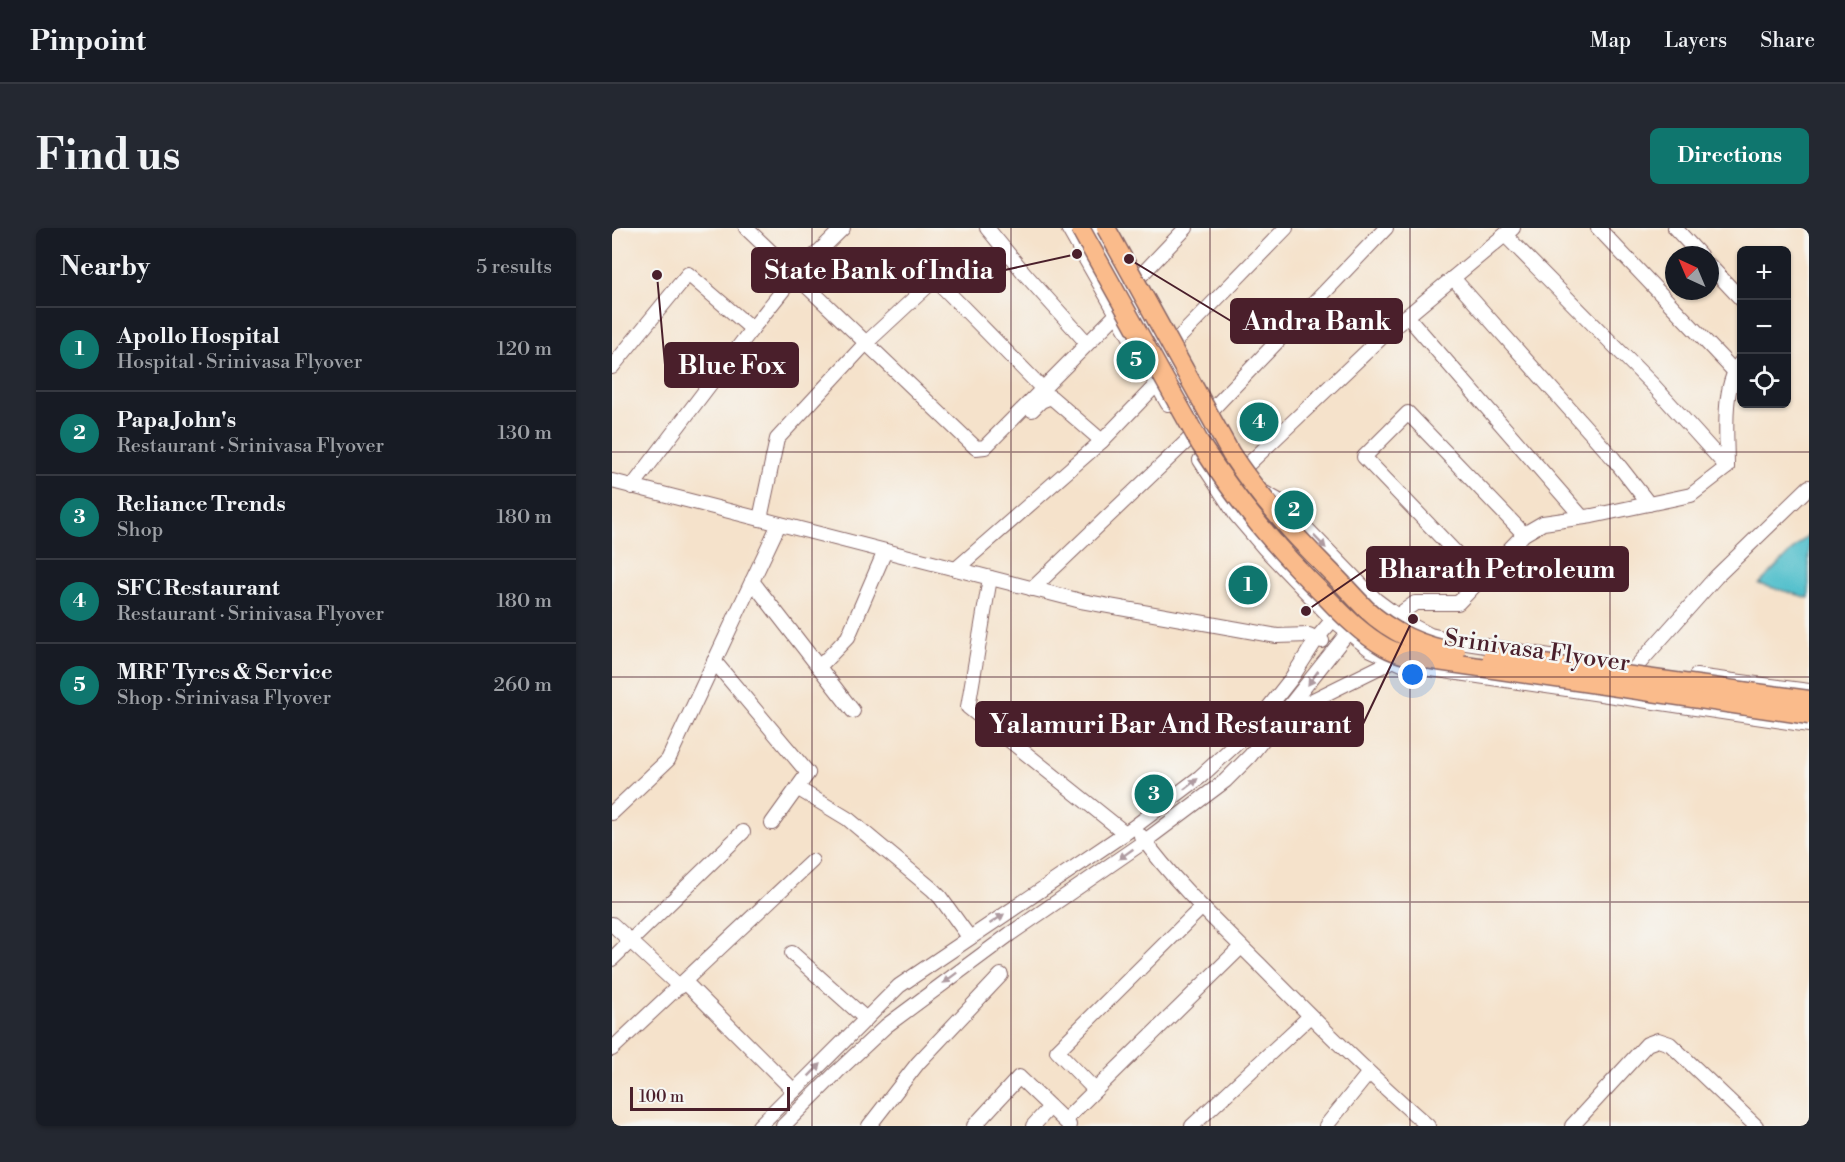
<!DOCTYPE html>
<meta charset="utf-8">
<style>
body{margin:0;font-family:"Libre Bodoni",serif;background:#242831;color:#f1f3f6}
.controls{position:absolute;right:18px;top:18px;display:grid;overflow:hidden;border-radius:9px;box-shadow:0 2px 4px #0004}
.controls button{width:54px;height:54px;display:grid;place-items:center;padding:0;border:0;border-bottom:2px solid #363941;background:#171b24;color:#f1f3f6;font:30px sans-serif}
.compass{position:absolute;left:1053px;top:18px;width:54px;height:54px;border-radius:50%;background:#171b24;box-shadow:0 2px 4px #0004;rotate:316deg}
.scale{position:absolute;left:18px;bottom:15px;width:160px;box-sizing:border-box;padding-left:6px;border:3px solid #4a1f2b;border-top:0;font-size:16px;line-height:21px;white-space:nowrap;color:#4a1f2b;-webkit-text-stroke:4px #f6f6f2;paint-order:stroke}
.you{position:absolute;left:801px;top:447px;width:21px;height:21px;margin:-15px;border:4px solid #fff;border-radius:50%;background:#1a73e8;box-shadow:0 0 0 9px #1a73e833}
.badge{display:grid;place-items:center;width:39px;height:39px;border-radius:50%;background:#0f766e;color:#fff;font-size:20px;font-weight:700}
.pin{position:absolute;translate:-50% -50%;border:3px solid #fff;box-shadow:0 2px 6px #0006}
.list{margin:0;padding:0;list-style:none}
h2{display:flex;justify-content:space-between;align-items:center;height:78px;margin:0;padding:0 24px;font-size:26px}
h2 small{font-size:20px;font-weight:400;color:#9ea1a6}
.list li{display:grid;grid-template-columns:39px 1fr auto;gap:18px;align-items:center;box-sizing:border-box;height:84px;padding:0 24px;border-top:2px solid #363941}
.list b{display:block;font-size:22px;white-space:nowrap}
.list p{margin:0;font-size:20px;white-space:nowrap;color:#9ea1a6}
.list em{font-size:20px;font-style:normal;color:#9ea1a6}
.icon{flex:none;width:33px;height:33px;fill:none;stroke:currentColor;stroke-width:2;stroke-linecap:round;stroke-linejoin:round}
.map{position:relative;flex:none;width:1197px;height:898px;overflow:hidden;border-radius:9px}
header{display:flex;align-items:center;gap:36px;box-sizing:border-box;height:84px;padding:0 30px;background:#171b24;border-bottom:2px solid #363941}
header strong{font-size:28px}
nav{display:flex;gap:33px;margin-inline-start:auto;font-size:21px}
.intro{display:flex;align-items:center;justify-content:space-between;box-sizing:border-box;height:144px;padding:0 36px}
h1{margin:0;font-size:42px}
.button{padding:15px 27px;border-radius:9px;background:#0f766e;color:#fff;font-size:21px;font-weight:700}
main{display:flex;gap:36px;padding:0 36px}
aside{flex:1;background:#171b24;border-radius:9px;box-shadow:0 2px 4px #0004}
.map>svg:first-child{display:block}
.water{fill:#53c0cc;stroke:#4e707c;stroke-width:1.5}
.lines{fill:none;stroke-linecap:round;stroke-linejoin:round}
.minor-casing{stroke:#866363;stroke-width:16}
.minor{stroke:#fff;stroke-width:14}
.major-bridge-casing{stroke:#866363;stroke-width:21;stroke-linecap:butt}
.major-bridge{stroke:#fabb8b;stroke-width:18}
.oneway{fill:#ae9aa0}
.grid{fill:none;stroke:#4a1f2b;stroke-width:1.5;stroke-opacity:0.55}
.labels{text-anchor:middle;dominant-baseline:central;stroke-width:5;stroke-linejoin:round;paint-order:stroke}
.street-label{font-size:24px;fill:#4a1f2b;stroke:#f6f6f2}
.leader{fill:none;stroke:#4a1f2b;stroke-width:2}
.callout-dot{fill:#4a1f2b;stroke:#f6f6f2;stroke-width:2}
.callout{fill:#4a1f2b;stroke:#4a1f2b;stroke-width:2}
.callout-label{font-size:26px;text-anchor:middle;font-weight:bold;fill:#fff}
</style>
<header>
<strong>Pinpoint</strong>
<nav><a>Map</a><a>Layers</a><a>Share</a></nav>
</header>
<div class="intro"><h1>Find us</h1><a class="button">Directions</a></div>
<main>
<aside>
<h2>Nearby<small>5 results</small></h2>
<ul class="list">
<li><span class="badge">1</span><div><b>Apollo Hospital</b><p>Hospital · Srinivasa Flyover</p></div><em>120 m</em></li>
<li><span class="badge">2</span><div><b>Papa John's</b><p>Restaurant · Srinivasa Flyover</p></div><em>130 m</em></li>
<li><span class="badge">3</span><div><b>Reliance Trends</b><p>Shop</p></div><em>180 m</em></li>
<li><span class="badge">4</span><div><b>SFC Restaurant</b><p>Restaurant · Srinivasa Flyover</p></div><em>180 m</em></li>
<li><span class="badge">5</span><div><b>MRF Tyres &amp; Service</b><p>Shop · Srinivasa Flyover</p></div><em>260 m</em></li>
</ul>
</aside>
<div class="map">
<svg width="1197" height="898" viewBox="0 0 1197 898">
<rect width="100%" height="100%" fill="#f6f6f2"/>
<filter id="ink" filterUnits="userSpaceOnUse"><feTurbulence type="fractalNoise" baseFrequency=".0167" numOctaves="2"/><feDisplacementMap in="SourceGraphic" scale="12" xChannelSelector="R" yChannelSelector="G"/><feConvolveMatrix kernelMatrix="1 2 1 2 8 2 1 2 1" color-interpolation-filters="sRGB"/></filter>
<filter id="wash" filterUnits="userSpaceOnUse"><feTurbulence type="fractalNoise" baseFrequency=".008" numOctaves="4" result="noise"/><feDisplacementMap in="SourceGraphic" scale="24" xChannelSelector="R" yChannelSelector="G"/><feGaussianBlur stdDeviation="1.35" result="paint"/><feColorMatrix in="noise" values="0 0 0 0 0 0 0 0 0 0 0 0 0 0 0 0 0 1.4 0 .05"/><feComposite in="paint" operator="in"/></filter>
<g filter="url(#wash)">
<rect width="100%" height="100%" fill="#f5e2cb"/>
<polygon class="water" points="1197,306 1197,370 1147,356"/>
</g>
<g filter="url(#ink)">
<g class="lines">
<defs>
<g id="minor">
<polyline points="134,0 364,220 373,219 505,86"/>
<polyline points="375,0 413,46 475,115"/>
<polyline points="456,0 556,176"/>
<polyline points="481,0 613,234 624,249 669,274 764,372 795,395 818,407 848,414 958,431"/>
<polyline points="986,0 1121,142"/>
<polyline points="1063,0 1088,27"/>
<polyline points="1098,38 1130,72"/>
<polyline points="841,50 1001,230 1037,276"/>
<polyline points="517,60 574,0"/>
<polyline points="795,88 970,289"/>
<polyline points="553,124 674,0"/>
<polyline points="0,139 76,46 140,101 183,47 231,0"/>
<polyline points="420,182 429,173 439,169 490,213"/>
<polyline points="591,191 774,0"/>
<polyline points="588,232 624,287 653,321 720,391 759,422 792,437 1197,497"/>
<path d="M1115 239C1115 209 1109 156 1130 133"/>
<polyline points="625,247 770,109 901,0"/>
<polyline points="0,253 469,373 665,408 697,407 710,413"/>
<polyline points="20,259 140,101"/>
<polyline points="148,291 165,211 254,115 323,51 430,160"/>
<polyline points="344,341 490,213 545,156"/>
<polyline points="378,350 356,479 513,605"/>
<polyline points="869,351 752,229 796,185 912,306"/>
<polyline points="140,353 241,483"/>
<polyline points="420,361 576,212"/>
<polyline points="785,388 803,375 846,375 912,306 931,295 980,288 1079,267 1115,239 1041,157 893,7"/>
<polyline points="102,433 196,545 160,595"/>
<polyline points="207,439 236,409 273,323"/>
<polyline points="1023,440 1104,349 1197,259"/>
<polyline points="1084,448 1197,463"/>
<polyline points="679,483 782,432"/>
<polyline points="185,560 236,591 320,661 328,669 357,709"/>
<polyline points="0,585 56,532 167,296"/>
<path d="M529 608C563 655 606 695 647 736 702 792 757 847 816 898"/>
<polyline points="0,696 68,759"/>
<polyline points="180,725 254,791"/>
<polyline points="0,731 131,604"/>
<polyline points="73,754 182,863"/>
<polyline points="0,821 200,633"/>
<polyline points="483,862 445,823 590,679"/>
<polyline points="453,892 629,719"/>
<polyline points="147,898 287,758 522,599 588,549 638,503 679,451 706,409 746,362"/>
<polyline points="171,898 225,844 274,798 398,706 533,613 613,553 638,528 760,374"/>
<polyline points="257,898 306,835 389,747"/>
<polyline points="362,898 407,849 457,897"/>
<polyline points="421,898 438,879"/>
<polyline points="580,898 698,788"/>
<polyline points="714,898 756,846"/>
<polyline points="960,898 1035,816 1046,812 1058,816 1144,898"/>
</g>
</defs>
<use href="#minor" class="minor-casing"/>
<use href="#minor" class="minor"/>
<defs>
<g id="major-bridge">
<path d="M468 0 589 217C625 273 666 323 714 369 732 388 750 406 773 419 789 428 809 430 826 433L1197 487"/>
<path d="M494 0 619 226C647 269 680 305 716 341 729 354 741 368 754 381 778 404 811 419 844 424"/>
<polyline points="880,429 1197,472"/>
</g>
</defs>
<use href="#major-bridge" class="major-bridge-casing"/>
<use href="#major-bridge" class="major-bridge"/>
</g>
<defs><path id="oneway-solid" d="M-6-.8H1V-3.2L6.5 0L1 3.2V.8H-6Z" transform="scale(1.5)"/></defs>
<g class="oneway">
<use href="#oneway-solid" transform="translate(708 314) rotate(46)"/>
<use href="#oneway-solid" transform="translate(701 450) rotate(126)"/>
<use href="#oneway-solid" transform="translate(579 556) rotate(-38)"/>
<use href="#oneway-solid" transform="translate(514 626) rotate(145)"/>
<use href="#oneway-solid" transform="translate(385 691) rotate(-34)"/>
<use href="#oneway-solid" transform="translate(338 750) rotate(143)"/>
<use href="#oneway-solid" transform="translate(203 842) rotate(-45)"/>
</g>
</g>
<path class="grid" d="M200 0V898M399 0V898M598 0V898M798 0V898M998 0V898M0 224H1197M0 449H1197M0 674H1197"/>
<g class="labels">
<g class="street-label">
<text transform="translate(925 423) rotate(8)">Srinivasa Flyover</text>
</g>
</g>
<path class="leader" d="M465 26L393 42M517 31L619 93M45 47L53 137M694 383L755 341M801 391L751 496"/>
<g class="callout-dot">
<circle cx="465" cy="26" r="6"/>
<circle cx="517" cy="31" r="6"/>
<circle cx="45" cy="47" r="6"/>
<circle cx="694" cy="383" r="6"/>
<circle cx="801" cy="391" r="6"/>
</g>
<g class="callout">
<rect x="140" y="20" width="253" height="44" rx="6"/>
<rect x="619" y="71" width="171" height="44" rx="6"/>
<rect x="53" y="115" width="133" height="44" rx="6"/>
<rect x="755" y="319" width="261" height="44" rx="6"/>
<rect x="364" y="474" width="387" height="44" rx="6"/>
</g>
<g class="callout-label">
<text x="267" y="51">State Bank of India</text>
<text x="705" y="102">Andra Bank</text>
<text x="120" y="146">Blue Fox</text>
<text x="885" y="350">Bharath Petroleum</text>
<text x="558" y="505">Yalamuri Bar And Restaurant</text>
</g>
</svg>
<div class="controls">
<button>+</button>
<button>−</button>
<button><svg class="icon" aria-label="locate" viewBox="0 0 24 24"><circle cx="12" cy="12" r="6"/><path d="M12 2v4M12 18v4M2 12h4M18 12h4"/></svg></button>
</div>
<svg class="compass" viewBox="-18 -18 36 36"><path d="M0-13l5 13h-10z" fill="#e53935"/><path d="M0 13l5-13h-10z" fill="#9ea1a6"/></svg>
<div class="scale">100 m</div>
<div class="you"></div>
<div class="pin badge" style="left:636px;top:357px">1</div>
<div class="pin badge" style="left:682px;top:282px">2</div>
<div class="pin badge" style="left:542px;top:566px">3</div>
<div class="pin badge" style="left:647px;top:194px">4</div>
<div class="pin badge" style="left:524px;top:132px">5</div>
</div>
</main>
